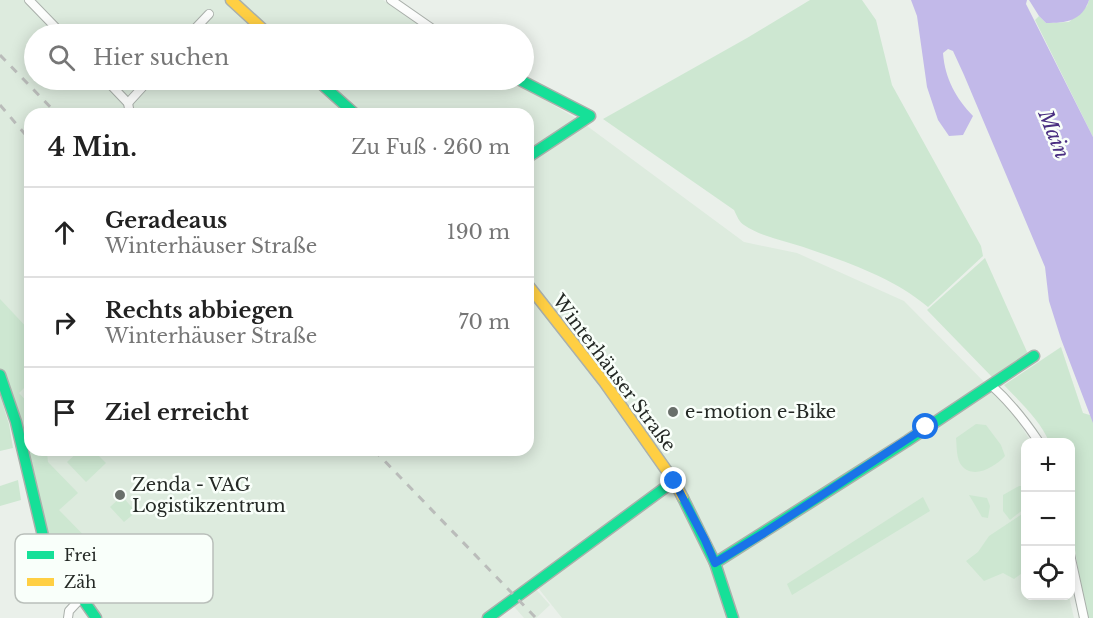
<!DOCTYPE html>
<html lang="de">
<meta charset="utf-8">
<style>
body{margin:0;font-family:"Libre Baskerville",serif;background:#f6f6f6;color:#222}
.controls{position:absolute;right:18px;bottom:18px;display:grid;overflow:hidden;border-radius:12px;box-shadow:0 3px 15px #0003}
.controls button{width:54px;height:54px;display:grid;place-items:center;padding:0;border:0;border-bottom:2px solid #e0e0e0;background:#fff;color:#222;font:30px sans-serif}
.stop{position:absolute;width:18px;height:18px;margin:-14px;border:4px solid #1a73e8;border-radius:50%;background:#fff}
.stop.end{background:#1a73e8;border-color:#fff;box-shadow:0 2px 6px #0008}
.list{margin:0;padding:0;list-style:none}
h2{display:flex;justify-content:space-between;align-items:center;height:78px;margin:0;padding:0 24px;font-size:26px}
h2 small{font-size:20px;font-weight:400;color:#767676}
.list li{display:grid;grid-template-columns:39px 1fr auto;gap:18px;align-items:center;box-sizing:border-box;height:90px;padding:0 24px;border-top:2px solid #e0e0e0}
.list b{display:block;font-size:22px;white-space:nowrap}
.list p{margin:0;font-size:20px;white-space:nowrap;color:#767676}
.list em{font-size:20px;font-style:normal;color:#767676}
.icon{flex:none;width:33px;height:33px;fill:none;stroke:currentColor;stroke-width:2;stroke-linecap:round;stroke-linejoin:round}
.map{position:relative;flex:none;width:1093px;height:618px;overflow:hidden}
.search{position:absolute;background:#fff;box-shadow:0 3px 15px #0003;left:24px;top:24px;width:510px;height:66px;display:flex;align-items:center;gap:15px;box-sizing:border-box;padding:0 21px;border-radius:33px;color:#767676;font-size:22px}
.panel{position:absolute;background:#fff;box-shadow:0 3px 15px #0003;left:24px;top:108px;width:510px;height:348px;border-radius:18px}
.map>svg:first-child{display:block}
.built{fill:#ddebde;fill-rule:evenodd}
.green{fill:#cde7d1}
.water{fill:#c2b9e9}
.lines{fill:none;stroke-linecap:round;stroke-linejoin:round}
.street-casing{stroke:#aab0ab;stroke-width:10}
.fast-casing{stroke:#aab0ab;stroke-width:13}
.slow-casing{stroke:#aab0ab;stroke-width:13}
.street{stroke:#fcfdfc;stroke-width:8}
.fast{stroke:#16e098;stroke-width:10}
.slow{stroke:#ffcf43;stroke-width:10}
.rail{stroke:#babcba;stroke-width:3;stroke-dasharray:8 8;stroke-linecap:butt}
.route{stroke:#1a73e8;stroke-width:8}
.poi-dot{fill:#696f6a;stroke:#f9fffa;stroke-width:2}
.labels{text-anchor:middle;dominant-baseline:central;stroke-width:5;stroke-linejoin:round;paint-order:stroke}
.street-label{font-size:18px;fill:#242925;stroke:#f9fffa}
.poi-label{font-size:18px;fill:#242925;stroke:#f9fffa;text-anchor:start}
.water-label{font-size:20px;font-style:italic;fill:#492e81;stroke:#f9fffa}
.key{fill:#f9fffa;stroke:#b9bfba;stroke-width:1.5}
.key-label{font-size:16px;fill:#242925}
</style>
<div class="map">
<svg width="1093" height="618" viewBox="0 0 1093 618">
<rect width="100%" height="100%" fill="#eaf0ea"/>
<path class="built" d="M0 0H383L434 34H34V80H510L579 120 744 242 797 253 904 301 999 397 1018 421 1031 442H1026V596H1069L1074 618H562L535 584 533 586 550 605 536 618H524L510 602 488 618H97L54 558 0 375ZM30 114H528V450H30Z"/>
<g class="green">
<path d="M810 0H862L876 20 892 85 981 246 983 256 928 307C895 279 850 263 809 249 788 241 763 238 744 225 739 222 737 216 734 210L603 119 747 38Z"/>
<polygon points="1089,0 1093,0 1093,137 1035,20 1039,16 1046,23 1069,22 1087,6"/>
<polygon points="985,258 1028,354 993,378 927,310"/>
<polygon points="0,299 30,331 30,382 19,393 30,405 30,450 50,450 47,453 48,462 78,493 59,510 101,553 108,546 118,561 77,590 54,558 0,375"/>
<path d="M1061 347 1083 413 1093 416V618H1086L1075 550 1070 500V442H1049C1041 421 1020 402 1004 385Z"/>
<polygon points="0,395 9,424 13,448 0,451"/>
<path d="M976 424 986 425 1001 445 1005 456C996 466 974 480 962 466 956 459 957 447 956 438Z"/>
<polygon points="80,450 93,450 106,463 86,482 67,462"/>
<polygon points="18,480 21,500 0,506 0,486"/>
<polygon points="1019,486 1025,486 1025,508 1010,520 1003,511 1003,495"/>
<polygon points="969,495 987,498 990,506 988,518 982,517"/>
<polygon points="122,496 136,512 124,522 110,507"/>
<polygon points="923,497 930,511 792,595 787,584"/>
<polygon points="1025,512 1025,571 1014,579 1003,573 984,581 966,561 978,552 989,536"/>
</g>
<g class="water">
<path d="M911 0H1027L1026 4 1093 137V423L1061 339 1049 301 1045 267 964 75 953 51 948 49 943 53C945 79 956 98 973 116L963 135 949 136 938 120 927 87 917 16Z"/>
<path d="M1029 0H1089C1082 21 1066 23 1046 23L1039 16Z"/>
</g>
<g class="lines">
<defs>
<g id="street">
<polyline points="29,0 62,34"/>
<polyline points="391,0 440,34"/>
<polyline points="190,34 209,14"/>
<polyline points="106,80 128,103 130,114"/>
<polyline points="128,103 149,80"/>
<path d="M991 385C1010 402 1025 421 1039 442"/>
<polyline points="1070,554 1084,618"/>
<polyline points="68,618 69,611 82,597"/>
</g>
<g id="fast">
<polyline points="317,80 355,114"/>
<polyline points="520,80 590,116 528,157"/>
<polyline points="0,375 16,422 43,536 54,558 96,618"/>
<polyline points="683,498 715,563 733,618"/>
<polyline points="715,563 907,441 1034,356"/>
<polyline points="488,618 674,481"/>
</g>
<g id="slow">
<polyline points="231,0 268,34"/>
<polyline points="528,285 605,383 674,481 683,498"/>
</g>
</defs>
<use href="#street" class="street-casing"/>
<use href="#fast" class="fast-casing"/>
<use href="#slow" class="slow-casing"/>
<use href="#street" class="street"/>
<use href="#fast" class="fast"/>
<use href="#slow" class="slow"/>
<g class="rail">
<polyline points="0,55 57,114"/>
<polyline points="0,105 30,140"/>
<polyline points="374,450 536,618"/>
</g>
</g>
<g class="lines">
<polyline class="route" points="674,481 705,540 715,563 764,533 926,427"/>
</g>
<g class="poi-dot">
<circle cx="673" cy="412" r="6"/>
<circle cx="120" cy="495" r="6"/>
</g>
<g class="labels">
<g class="street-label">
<text transform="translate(614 373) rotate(53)">Winterhäuser Straße</text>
</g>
<g class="poi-label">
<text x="685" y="412">e-motion e-Bike</text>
<text x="132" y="485">Zenda - VAG<tspan x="132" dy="21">Logistikzentrum</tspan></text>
</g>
<g class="water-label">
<text transform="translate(1054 134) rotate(68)">Main</text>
</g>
</g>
<rect x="15" y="534" width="198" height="69" rx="9" class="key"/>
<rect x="27" y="551" width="27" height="8" fill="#16e098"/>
<rect x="27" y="578" width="27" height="8" fill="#ffcf43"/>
<g class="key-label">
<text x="64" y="561">Frei</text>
<text x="64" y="588">Zäh</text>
</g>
</svg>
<div class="controls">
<button>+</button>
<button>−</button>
<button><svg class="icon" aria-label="locate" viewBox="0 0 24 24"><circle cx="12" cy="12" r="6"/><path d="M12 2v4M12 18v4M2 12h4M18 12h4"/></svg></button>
</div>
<div class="stop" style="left:926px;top:427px"></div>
<div class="stop end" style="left:674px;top:481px"></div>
<div class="search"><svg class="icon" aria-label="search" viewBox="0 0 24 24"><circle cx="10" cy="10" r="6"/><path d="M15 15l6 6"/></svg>Hier suchen</div>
<section class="panel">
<h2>4 Min.<small>Zu Fuß · 260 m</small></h2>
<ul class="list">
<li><svg class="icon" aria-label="ahead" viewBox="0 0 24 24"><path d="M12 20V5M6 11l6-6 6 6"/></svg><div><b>Geradeaus</b><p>Winterhäuser Straße</p></div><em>190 m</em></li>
<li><svg class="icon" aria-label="right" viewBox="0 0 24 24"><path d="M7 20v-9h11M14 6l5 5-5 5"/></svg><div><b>Rechts abbiegen</b><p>Winterhäuser Straße</p></div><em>70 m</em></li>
<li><svg class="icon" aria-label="arrive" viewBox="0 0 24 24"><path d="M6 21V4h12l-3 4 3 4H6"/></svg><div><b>Ziel erreicht</b></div></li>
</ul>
</section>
</div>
